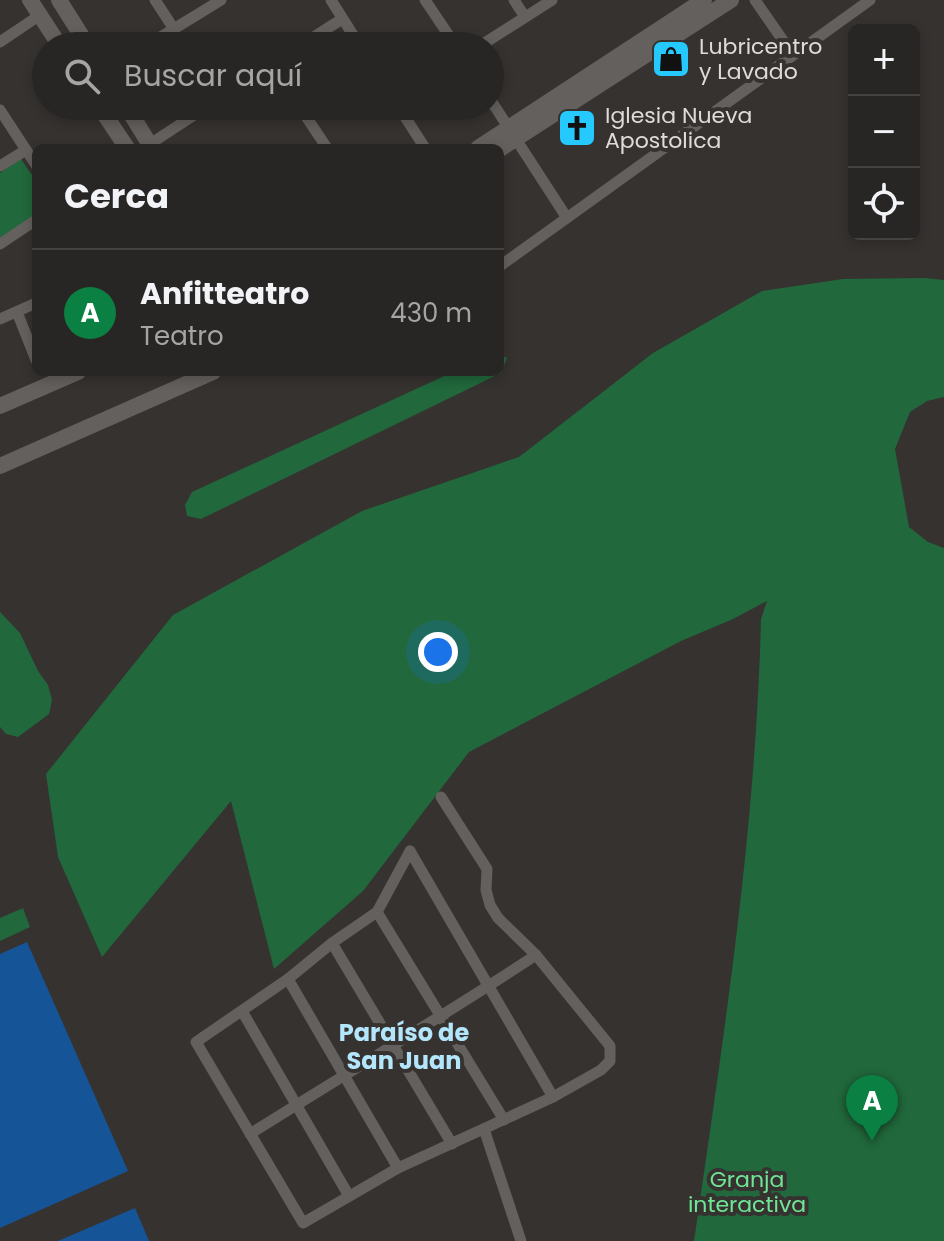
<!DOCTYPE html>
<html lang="es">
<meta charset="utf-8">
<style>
body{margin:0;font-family:Poppins,sans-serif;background:#302e2c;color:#f1f3f6}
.controls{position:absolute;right:24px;top:24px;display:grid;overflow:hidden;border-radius:12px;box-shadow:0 4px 12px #0003}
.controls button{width:72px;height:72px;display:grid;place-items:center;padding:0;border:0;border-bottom:2px solid #444341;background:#282624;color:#f1f3f6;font:40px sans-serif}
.you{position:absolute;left:438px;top:652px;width:28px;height:28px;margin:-20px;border:6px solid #fff;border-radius:50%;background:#1a73e8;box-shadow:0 0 0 12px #1a73e833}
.badge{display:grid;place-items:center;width:52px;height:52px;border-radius:50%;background:#0b8043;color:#fff;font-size:26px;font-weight:700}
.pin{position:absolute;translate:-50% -66px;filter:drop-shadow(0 2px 4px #0008)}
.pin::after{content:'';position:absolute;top:42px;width:28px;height:24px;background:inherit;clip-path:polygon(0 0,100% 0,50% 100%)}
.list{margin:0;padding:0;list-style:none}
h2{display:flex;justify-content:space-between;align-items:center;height:104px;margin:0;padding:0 32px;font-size:34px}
h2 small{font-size:26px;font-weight:400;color:#a5a5a6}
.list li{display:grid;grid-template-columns:52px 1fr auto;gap:24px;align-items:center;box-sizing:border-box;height:128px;padding:0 32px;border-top:2px solid #444341}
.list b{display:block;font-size:30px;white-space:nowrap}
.list p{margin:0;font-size:26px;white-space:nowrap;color:#a5a5a6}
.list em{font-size:26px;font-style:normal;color:#a5a5a6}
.icon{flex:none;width:44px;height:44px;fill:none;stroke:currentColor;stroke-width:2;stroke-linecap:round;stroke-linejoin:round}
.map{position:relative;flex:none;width:944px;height:1241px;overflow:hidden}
.search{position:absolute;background:#282624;box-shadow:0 4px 12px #0003;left:32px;top:32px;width:472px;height:88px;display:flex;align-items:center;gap:20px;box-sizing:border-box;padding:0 28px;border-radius:44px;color:#a5a5a6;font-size:30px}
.panel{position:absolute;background:#282624;box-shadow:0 4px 12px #0003;left:32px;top:144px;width:472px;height:232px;border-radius:12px}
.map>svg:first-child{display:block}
.green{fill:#21683c}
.water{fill:#155597}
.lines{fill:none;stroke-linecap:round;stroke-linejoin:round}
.street{stroke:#64605d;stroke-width:11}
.secondary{stroke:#64605d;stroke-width:16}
.labels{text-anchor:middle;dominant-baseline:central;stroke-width:8;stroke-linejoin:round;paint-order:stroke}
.poi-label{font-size:22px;fill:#dedbd9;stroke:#363230;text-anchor:start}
.park-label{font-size:22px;fill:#6fe596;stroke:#363230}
.neighbourhood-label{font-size:24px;font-weight:bold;fill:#b3e5fb;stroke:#363230}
</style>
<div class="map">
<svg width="944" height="1241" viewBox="0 0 944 1241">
<rect width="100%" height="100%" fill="#363230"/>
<g class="green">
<polygon points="21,159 36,181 36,214 0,238 0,173"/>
<path d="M925 278 944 280V397L927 401 910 412 895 449 909 527 928 542 944 548V1241H694C724 1035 756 828 761 619L767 601 733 619 681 641 469 752 363 891 274 969 231 801 102 957 58 857 46 774 173 615 362 511 519 457 653 353 762 291 843 279Z"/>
<polygon points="500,354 507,358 501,373 201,519 187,516 185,505 192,492 453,372 500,372"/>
<polygon points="0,612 20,633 38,671 48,685 52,700 49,714 18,737 6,734 0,727"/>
<polygon points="23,908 30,927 0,941 0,918"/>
</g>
<g class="water">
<polygon points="27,942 128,1171 0,1228 0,954"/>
<polygon points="135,1208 149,1241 58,1241"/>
</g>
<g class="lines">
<g class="street">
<polyline points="155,0 174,29"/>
<polyline points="331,0 360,46"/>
<polyline points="425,0 456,46"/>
<polyline points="514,0 525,17"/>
<polyline points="755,0 793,55"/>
<polyline points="0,42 40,15"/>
<polyline points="146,46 221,0"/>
<polyline points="300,46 342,19"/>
<polyline points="480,46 552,0"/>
<polyline points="490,99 567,218"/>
<polyline points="299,106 327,148"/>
<polyline points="398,106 425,148"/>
<polyline points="0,110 36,165"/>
<polyline points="150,144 208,106"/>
<polyline points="0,166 26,150"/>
<polyline points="0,244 36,220"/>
<polyline points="500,266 870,0"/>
<polyline points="17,312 36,360"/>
<polyline points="0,319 36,303"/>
<polyline points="410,851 377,912 332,943 288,979 196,1042 303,1223 398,1168 553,1097 601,1070 610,1061 610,1046 536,955 498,918 490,905 486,890 487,869 441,797"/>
<polyline points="410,851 553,1097"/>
<polyline points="377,912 504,1120"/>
<polyline points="332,943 452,1144"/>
<polyline points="288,979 398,1168"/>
<polyline points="242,1011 349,1196"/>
<polyline points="484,1129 521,1241"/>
<path d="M250 1134C345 1074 442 1017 536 955"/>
</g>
<g class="secondary">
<polyline points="30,0 60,46"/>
<polyline points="59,0 88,46"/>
<polyline points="99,106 127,148"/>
<polyline points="126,106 152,148"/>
<polyline points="478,148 704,0"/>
<polyline points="500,149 731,0"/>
<polyline points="0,406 78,372"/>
<polyline points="0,466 213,372"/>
</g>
</g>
<defs>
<symbol id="shop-square" viewBox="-11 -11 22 22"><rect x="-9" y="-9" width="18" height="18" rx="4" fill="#25c9fe" stroke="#363230"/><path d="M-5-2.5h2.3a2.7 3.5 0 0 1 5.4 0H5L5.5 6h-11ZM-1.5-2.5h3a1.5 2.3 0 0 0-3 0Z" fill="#111"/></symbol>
<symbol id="church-square" viewBox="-11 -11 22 22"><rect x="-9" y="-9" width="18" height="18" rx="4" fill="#25c9fe" stroke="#363230"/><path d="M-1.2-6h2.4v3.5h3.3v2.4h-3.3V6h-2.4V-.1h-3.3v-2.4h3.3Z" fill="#111"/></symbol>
</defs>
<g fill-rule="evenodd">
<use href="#shop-square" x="649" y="37" width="44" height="44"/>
<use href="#church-square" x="555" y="106" width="44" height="44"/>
</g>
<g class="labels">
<g class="poi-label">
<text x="699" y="46">Lubricentro<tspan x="699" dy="25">y Lavado</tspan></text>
<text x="605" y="115">Iglesia Nueva<tspan x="605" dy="25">Apostolica</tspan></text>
</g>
<g class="park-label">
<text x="747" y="1179">Granja<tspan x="747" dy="25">interactiva</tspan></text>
</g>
<g class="neighbourhood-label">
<text x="404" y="1032">Paraíso de<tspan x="404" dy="28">San Juan</tspan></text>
</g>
</g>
</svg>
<div class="controls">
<button>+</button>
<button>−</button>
<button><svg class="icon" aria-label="locate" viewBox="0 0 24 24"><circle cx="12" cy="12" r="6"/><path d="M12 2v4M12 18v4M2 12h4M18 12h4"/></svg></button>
</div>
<div class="you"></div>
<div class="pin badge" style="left:872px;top:1141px">A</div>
<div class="search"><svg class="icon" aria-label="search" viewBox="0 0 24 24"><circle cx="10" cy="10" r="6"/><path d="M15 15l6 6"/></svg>Buscar aquí</div>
<section class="panel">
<h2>Cerca<small></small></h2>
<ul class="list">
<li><span class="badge">A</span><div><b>Anfitteatro</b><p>Teatro</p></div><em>430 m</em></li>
</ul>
</section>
</div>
